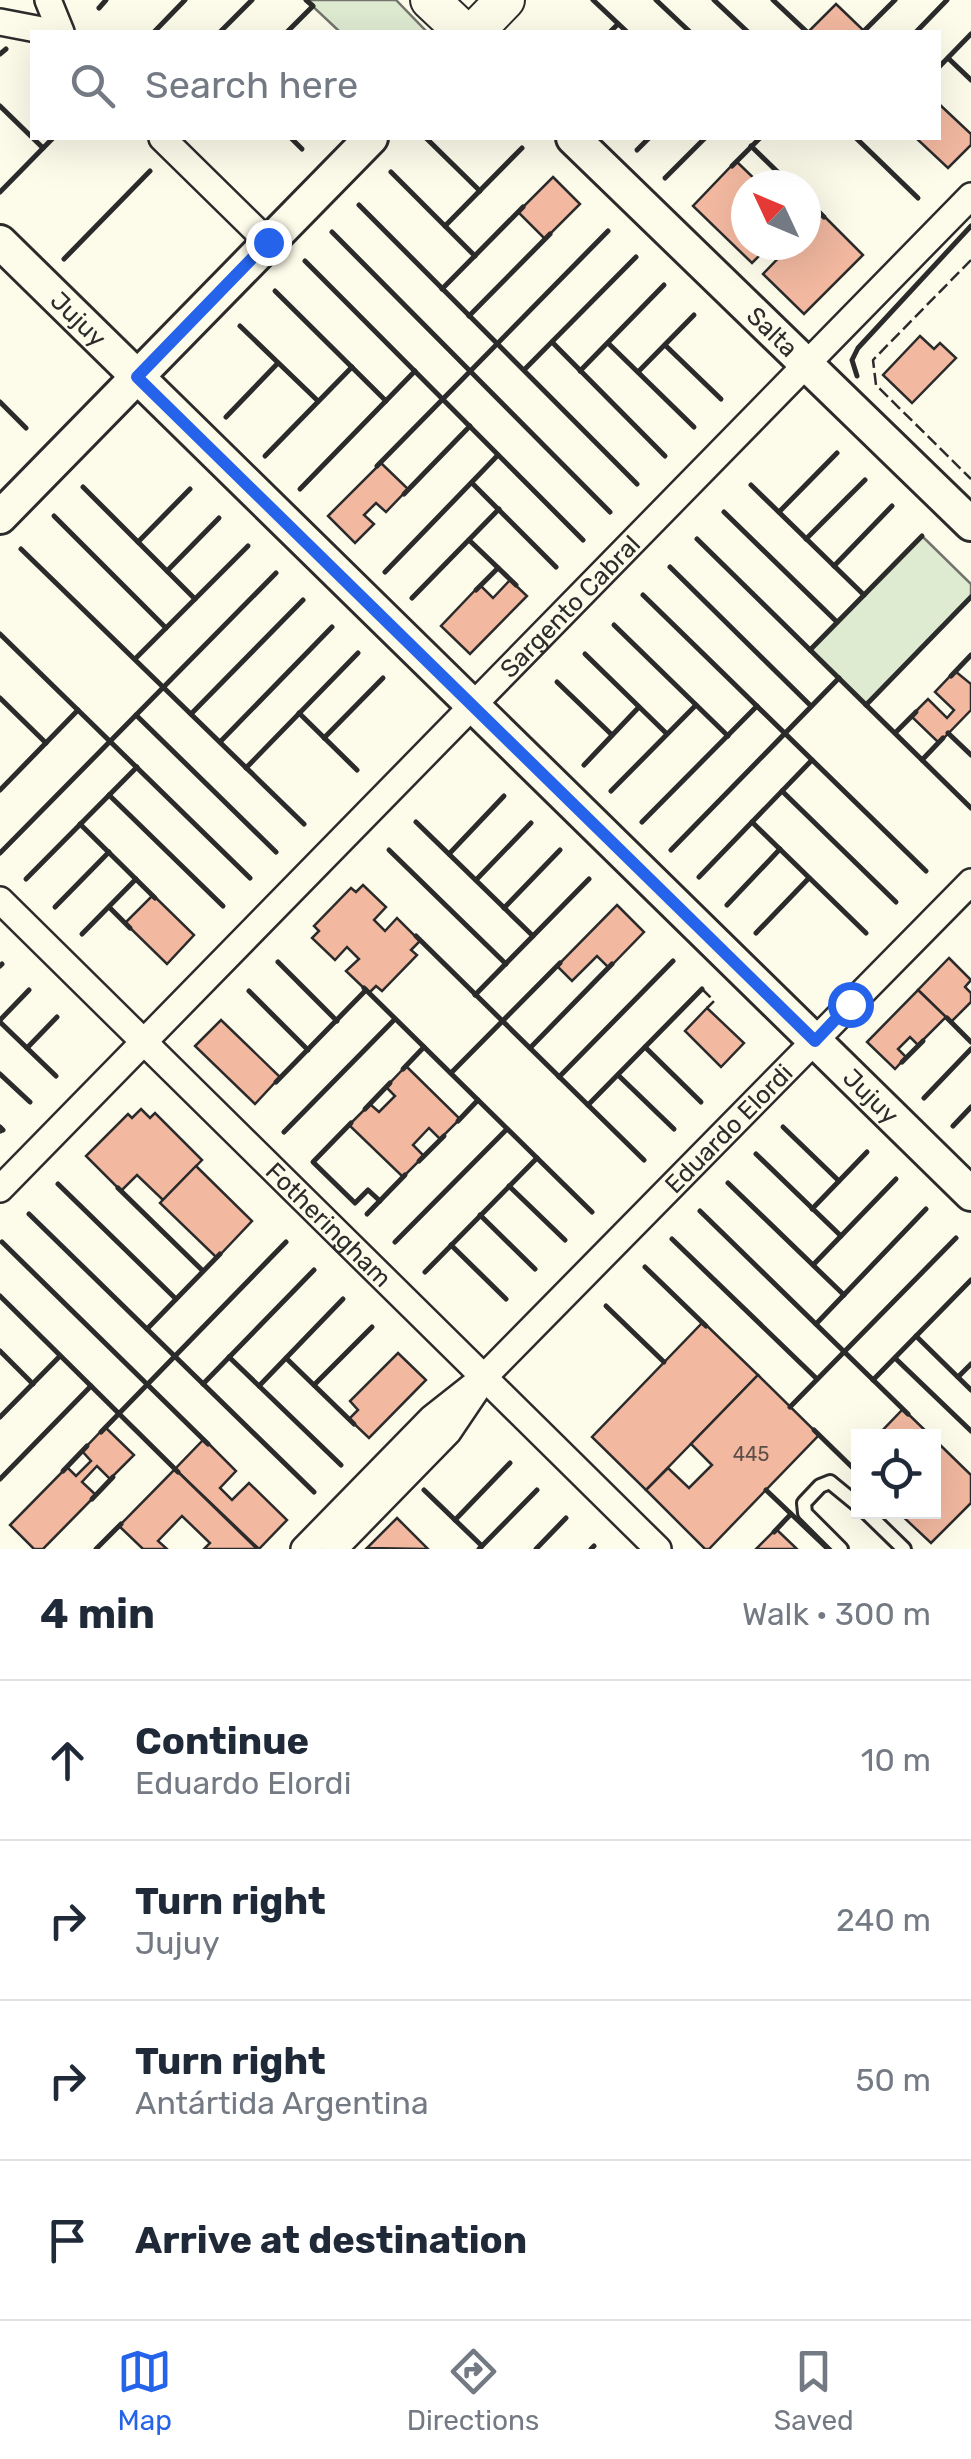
<!DOCTYPE html>
<meta charset="utf-8">
<style>
body{margin:0;font-family:Rubik,sans-serif;background:#f6f6f7;color:#1f2937}
.controls{position:absolute;right:30px;bottom:30px;display:grid;overflow:hidden;border-radius:0px;box-shadow:0 10px 40px #0002}
.controls button{width:90px;height:90px;display:grid;place-items:center;padding:0;border:0;border-bottom:2px solid #e0e1e3;background:#fff;color:#1f2937;font:50px sans-serif}
.compass{position:absolute;left:731px;top:170px;width:90px;height:90px;border-radius:50%;background:#fff;box-shadow:0 10px 40px #0002;rotate:314deg}
.stop{position:absolute;width:30px;height:30px;margin:-22px;border:8px solid #2563eb;border-radius:50%;background:#fff}
.stop.end{background:#2563eb;border-color:#fff;box-shadow:0 2px 10px #0008}
.list{margin:0;padding:0;list-style:none}
h2{display:flex;justify-content:space-between;align-items:center;height:130px;margin:0;padding:0 40px;font-size:42px}
h2 small{font-size:32px;font-weight:400;color:#747a83}
.list li{display:grid;grid-template-columns:65px 1fr auto;gap:30px;align-items:center;box-sizing:border-box;height:160px;padding:0 40px;border-top:2px solid #e0e1e3}
.list b{display:block;font-size:38px;white-space:nowrap}
.list p{margin:0;font-size:32px;white-space:nowrap;color:#747a83}
.list em{font-size:32px;font-style:normal;color:#747a83}
.icon{flex:none;width:55px;height:55px;fill:none;stroke:currentColor;stroke-width:2;stroke-linecap:round;stroke-linejoin:round}
.map{position:relative;flex:none;width:971px;height:1549px;overflow:hidden}
.search{position:absolute;background:#fff;box-shadow:0 10px 40px #0002;left:30px;right:30px;top:30px;height:110px;display:flex;align-items:center;gap:25px;box-sizing:border-box;padding:0 35px;border-radius:0px;color:#747a83;font-size:38px}
.sheet{height:770px;background:#fff}
nav{display:flex;justify-content:space-around;align-items:center;box-sizing:border-box;height:140px;border-top:2px solid #e0e1e3;background:#fff;font-size:28px;color:#747a83}
nav a{display:grid;justify-items:center;gap:5px}
nav .on{color:#2563eb}
.map>svg:first-child{display:block}
.green{fill:#deebd1;stroke:#74746e;stroke-width:2.5}
.building{fill:#f2b8a0;stroke:#2b2b2b;stroke-width:2.5}
.lines{fill:none;stroke-linecap:round;stroke-linejoin:round}
.lane-casing{stroke:#2b2b2b;stroke-width:18}
.street-casing{stroke:#2b2b2b;stroke-width:30}
.secondary-casing{stroke:#2b2b2b;stroke-width:38}
.primary-casing{stroke:#2b2b2b;stroke-width:42}
.lane{stroke:#fdfbea;stroke-width:12}
.street{stroke:#fdfbea;stroke-width:25}
.secondary{stroke:#fdfbea;stroke-width:32}
.primary{stroke:#fdfbea;stroke-width:38}
.fence{stroke:#2b2b2b;stroke-width:2.5;stroke-dasharray:12 5;stroke-linecap:butt}
.wall{stroke:#2b2b2b;stroke-width:5}
.route{stroke:#2563eb;stroke-width:12}
.labels{text-anchor:middle;dominant-baseline:central;stroke-width:8;stroke-linejoin:round;paint-order:stroke}
.number-label{font-size:20px;fill:#5d4e48}
.street-label{font-size:25px;fill:#2b2b2b;stroke:#fdfbea}
</style>
<div class="map">
<svg width="971" height="1549" viewBox="0 0 971 1549">
<rect width="100%" height="100%" fill="#fdfbea"/>
<g class="green">
<polygon points="306,0 396,0 427,32 340,32"/>
<polygon points="922,536 971,584 971,597 866,705 810,650"/>
</g>
<g class="building">
<polygon points="836,4 864,31 866,32 808,32"/>
<polygon points="938,103 971,134 971,145 948,168 916,138 938,138"/>
<polygon points="736,161 761,185 746,185 746,245 770,245 752,263 693,206"/>
<polygon points="553,177 580,204 545,239 518,212"/>
<polygon points="822,214 863,255 804,314 763,274 791,245 806,245 806,230"/>
<polygon points="920,336 934,349 940,343 956,358 912,403 883,375"/>
<polygon points="381,463 408,489 386,512 376,503 364,515 374,524 355,543 328,516"/>
<polygon points="510,580 527,596 470,654 441,626 480,585 493,598"/>
<polygon points="955,671 971,684 971,710 939,743 911,716 928,699 947,718 954,710 935,692"/>
<polygon points="363,885 386,907 374,920 385,931 397,918 420,941 411,950 417,955 382,991 376,986 369,993 346,971 359,959 347,947 335,960 312,938 319,931 314,926 351,888 356,892"/>
<polygon points="153,895 194,935 167,964 125,923"/>
<polygon points="617,905 644,932 609,968 597,956 572,981 557,966"/>
<polygon points="949,958 971,980 965,987 971,993 971,1002 951,1022 918,990"/>
<polygon points="918,990 946,1017 918,1045 910,1037 898,1049 906,1057 895,1069 867,1042"/>
<polygon points="707,1008 744,1043 721,1067 685,1031"/>
<polygon points="221,1020 280,1077 255,1104 195,1046"/>
<polygon points="406,1066 460,1119 440,1139 429,1128 413,1145 424,1156 403,1177 349,1125 370,1104 379,1112 395,1096 386,1087"/>
<polygon points="141,1109 150,1118 155,1113 202,1160 163,1200 137,1175 121,1191 86,1156 128,1114 132,1118"/>
<polygon points="196,1166 252,1221 217,1258 160,1203"/>
<polygon points="703,1322 758,1375 646,1490 592,1437"/>
<polygon points="398,1353 426,1380 369,1438 349,1419 358,1410 350,1401"/>
<polygon points="758,1375 819,1435 709,1549 705,1549 646,1490 668,1468 689,1488 712,1465 691,1444"/>
<polygon points="903,1409 931,1436 877,1436"/>
<polygon points="105,1427 134,1455 110,1479 97,1466 82,1482 96,1495 43,1549 34,1549 10,1525 67,1467 76,1476 91,1461 82,1451"/>
<polygon points="204,1439 236,1471 220,1488 232,1500 249,1483 287,1520 259,1549 175,1469"/>
<polygon points="934,1439 971,1475 971,1503 931,1543 898,1512 934,1512"/>
<polygon points="175,1469 257,1549 204,1549 210,1543 182,1516 158,1541 167,1549 143,1549 119,1526"/>
<polygon points="397,1518 428,1549 367,1548"/>
<polygon points="776,1529 797,1549 756,1549"/>
</g>
<g class="lines">
<defs>
<g id="lane">
<polyline points="866,1512 904,1549"/>
<polyline points="841,1549 805,1513 804,1503 820,1486 830,1482 858,1505"/>
</g>
<g id="street">
<polyline points="48,0 61,32"/>
<polyline points="0,22 52,32"/>
<polyline points="162,138 268,242"/>
<path id="s1" d="M0 900 658 1549"/>
<path id="s2" d="M0 1189 971 196"/>
<path id="s3" d="M304 1549 432 1418 484 1377 971 882"/>
<polyline points="334,1549 448,1432 479,1386"/>
</g>
<g id="secondary">
<path id="s4" d="M573 138 971 524"/>
<path id="s5" d="M0 242 971 1194"/>
<polyline points="0,517 371,138"/>
</g>
<g id="primary">
<polyline points="430,0 464,32"/>
<polyline points="474,32 505,0"/>
</g>
</defs>
<use href="#lane" class="lane-casing"/>
<use href="#street" class="street-casing"/>
<use href="#secondary" class="secondary-casing"/>
<use href="#primary" class="primary-casing"/>
<use href="#lane" class="lane"/>
<use href="#street" class="street"/>
<use href="#secondary" class="secondary"/>
<use href="#primary" class="primary"/>
<g class="fence">
<polyline points="971,260 873,360 876,385 971,479"/>
<polyline points="702,989 714,1001 707,1008"/>
<polyline points="0,1133 3,1130"/>
</g>
<g class="wall">
<polyline points="593,0 627,32"/>
<polyline points="656,0 690,32"/>
<polyline points="714,0 748,32"/>
<polyline points="773,0 807,32"/>
<polyline points="99,8 106,0"/>
<polyline points="864,31 895,0"/>
<polyline points="154,32 185,0"/>
<polyline points="220,32 252,0"/>
<polyline points="287,32 313,6 306,0"/>
<polyline points="610,32 618,24"/>
<polyline points="916,32 947,0"/>
<polyline points="0,54 6,49"/>
<polyline points="948,58 971,80"/>
<polyline points="938,68 971,34"/>
<polyline points="0,106 43,148"/>
<polyline points="291,138 302,149"/>
<polyline points="426,138 480,191"/>
<polyline points="856,138 918,198"/>
<polyline points="751,146 791,185"/>
<polyline points="637,150 649,138"/>
<polyline points="732,166 760,138"/>
<polyline points="391,172 475,256"/>
<polyline points="665,178 705,138"/>
<polyline points="0,192 53,138"/>
<polyline points="806,199 824,217"/>
<polyline points="359,205 637,484"/>
<polyline points="445,226 522,148"/>
<polyline points="332,232 610,512"/>
<polyline points="64,259 150,171"/>
<polyline points="305,261 583,540"/>
<polyline points="442,289 523,207"/>
<polyline points="275,291 386,401"/>
<polyline points="469,316 550,234"/>
<polyline points="240,326 318,401"/>
<polyline points="552,342 665,456"/>
<polyline points="608,343 694,427"/>
<polyline points="665,345 721,399"/>
<polyline points="524,370 636,257"/>
<polyline points="580,371 664,285"/>
<polyline points="638,372 694,315"/>
<polyline points="857,376 852,360 858,348 971,226"/>
<polyline points="0,402 26,428"/>
<polyline points="226,417 278,363"/>
<polyline points="265,456 352,367"/>
<polyline points="377,466 608,231"/>
<polyline points="472,483 556,567"/>
<polyline points="751,485 864,595"/>
<polyline points="83,487 195,599"/>
<polyline points="300,489 415,371"/>
<polyline points="404,494 470,426"/>
<polyline points="724,512 837,622"/>
<polyline points="779,512 837,453"/>
<polyline points="54,516 166,628"/>
<polyline points="697,539 971,808"/>
<polyline points="806,539 865,480"/>
<polyline points="469,540 516,585"/>
<polyline points="138,542 190,489"/>
<polyline points="21,549 304,824"/>
<polyline points="834,566 892,506"/>
<polyline points="670,567 811,706"/>
<polyline points="167,571 219,518"/>
<polyline points="385,572 498,455"/>
<polyline points="476,590 498,568"/>
<polyline points="643,595 926,871"/>
<polyline points="412,598 499,509"/>
<polyline points="614,625 728,736"/>
<polyline points="0,634 250,878"/>
<polyline points="810,650 922,536"/>
<polyline points="585,654 667,734"/>
<polyline points="135,659 248,546"/>
<polyline points="951,676 971,655"/>
<polyline points="557,682 612,735"/>
<polyline points="0,698 46,743"/>
<polyline points="866,705 971,597"/>
<polyline points="299,713 357,770"/>
<polyline points="191,714 303,600"/>
<polyline points="136,715 276,852"/>
<polyline points="895,733 916,712"/>
<polyline points="948,733 971,755"/>
<polyline points="324,738 383,678"/>
<polyline points="220,742 332,627"/>
<polyline points="922,760 943,738"/>
<polyline points="584,765 639,707"/>
<polyline points="246,768 358,653"/>
<polyline points="0,790 78,710"/>
<polyline points="611,791 696,705"/>
<polyline points="782,791 896,902"/>
<polyline points="109,795 223,906"/>
<polyline points="416,822 533,936"/>
<polyline points="642,822 757,706"/>
<polyline points="752,822 866,933"/>
<polyline points="80,824 155,898"/>
<polyline points="389,850 506,964"/>
<polyline points="671,850 839,678"/>
<polyline points="0,853 276,573"/>
<polyline points="449,854 504,796"/>
<polyline points="699,877 812,760"/>
<polyline points="26,879 137,767"/>
<polyline points="476,880 531,823"/>
<polyline points="727,905 780,849"/>
<polyline points="55,907 109,852"/>
<polyline points="109,907 130,928"/>
<polyline points="504,908 560,850"/>
<polyline points="756,933 809,878"/>
<polyline points="82,934 136,879"/>
<polyline points="416,936 644,1160"/>
<polyline points="278,962 337,1021"/>
<polyline points="0,966 2,964"/>
<polyline points="364,988 592,1212"/>
<polyline points="249,991 308,1050"/>
<polyline points="475,995 589,879"/>
<polyline points="947,1018 971,1042"/>
<polyline points="0,1020 29,990"/>
<polyline points="0,1022 56,1076"/>
<polyline points="645,1047 701,1102"/>
<polyline points="27,1048 57,1017"/>
<polyline points="530,1048 612,964"/>
<polyline points="902,1062 923,1041"/>
<polyline points="403,1069 424,1047"/>
<polyline points="451,1073 560,963"/>
<polyline points="0,1074 30,1102"/>
<polyline points="618,1075 674,1129"/>
<polyline points="559,1077 673,961"/>
<polyline points="276,1082 366,990"/>
<polyline points="924,1098 971,1049"/>
<polyline points="588,1105 702,989"/>
<polyline points="365,1109 390,1083"/>
<polyline points="458,1121 478,1100"/>
<polyline points="351,1123 313,1162 355,1203 368,1190 380,1201"/>
<polyline points="953,1126 971,1107"/>
<polyline points="0,1127 3,1130"/>
<polyline points="783,1127 839,1181"/>
<polyline points="284,1132 395,1019"/>
<polyline points="756,1154 841,1236"/>
<polyline points="419,1161 444,1136"/>
<polyline points="728,1183 844,1295"/>
<polyline points="58,1184 176,1299"/>
<polyline points="509,1186 565,1240"/>
<polyline points="118,1188 203,1271"/>
<polyline points="812,1209 867,1152"/>
<polyline points="700,1211 908,1414"/>
<polyline points="29,1214 314,1492"/>
<polyline points="367,1214 405,1175"/>
<polyline points="480,1215 535,1269"/>
<polyline points="672,1239 817,1379"/>
<polyline points="2,1242 208,1444"/>
<polyline points="395,1242 507,1129"/>
<polyline points="451,1245 506,1299"/>
<polyline points="813,1265 896,1179"/>
<polyline points="645,1267 706,1326"/>
<polyline points="425,1272 537,1158"/>
<polyline points="0,1296 178,1472"/>
<polyline points="606,1306 664,1362"/>
<polyline points="816,1324 926,1209"/>
<polyline points="147,1329 220,1254"/>
<polyline points="916,1336 971,1390"/>
<polyline points="0,1351 33,1384"/>
<polyline points="229,1357 341,1465"/>
<polyline points="286,1358 354,1424"/>
<polyline points="895,1358 971,1431"/>
<polyline points="958,1377 971,1364"/>
<polyline points="873,1380 971,1280"/>
<polyline points="203,1384 314,1270"/>
<polyline points="314,1385 372,1327"/>
<polyline points="259,1386 343,1299"/>
<polyline points="790,1407 956,1238"/>
<polyline points="0,1417 60,1356"/>
<polyline points="814,1430 858,1473"/>
<polyline points="101,1432 286,1242"/>
<polyline points="63,1471 87,1446"/>
<polyline points="0,1479 91,1386"/>
<polyline points="424,1490 482,1546"/>
<polyline points="766,1490 828,1549"/>
<polyline points="92,1499 113,1477"/>
<polyline points="455,1520 510,1463"/>
<polyline points="774,1532 791,1514"/>
<polyline points="96,1549 121,1524"/>
<polyline points="479,1549 537,1490"/>
<polyline points="536,1549 566,1518"/>
<polyline points="591,1549 594,1546"/>
</g>
</g>
<g class="lines">
<polyline class="route" points="268,242 137,377 815,1041 850,1004"/>
</g>
<g class="labels">
<g class="number-label">
<text x="751" y="1454">445</text>
</g>
<g class="street-label">
<text stroke="none"><textPath href="#s5" startOffset="110">Jujuy</textPath></text>
<text stroke="none"><textPath href="#s4" startOffset="278">Salta</textPath></text>
<text stroke="none"><textPath href="#s2" startOffset="815">Sargento Cabral</textPath></text>
<text stroke="none"><textPath href="#s5" startOffset="1220">Jujuy</textPath></text>
<text stroke="none"><textPath href="#s3" startOffset="598">Eduardo Elordi</textPath></text>
<text stroke="none"><textPath href="#s1" startOffset="462">Fotheringham</textPath></text>
</g>
</g>
</svg>
<div class="controls">
<button><svg class="icon" aria-label="locate" viewBox="0 0 24 24"><circle cx="12" cy="12" r="6"/><path d="M12 2v4M12 18v4M2 12h4M18 12h4"/></svg></button>
</div>
<svg class="compass" viewBox="-18 -18 36 36"><path d="M0-13l5 13h-10z" fill="#e53935"/><path d="M0 13l5-13h-10z" fill="#747a83"/></svg>
<div class="stop" style="left:850px;top:1004px"></div>
<div class="stop end" style="left:268px;top:242px"></div>
<div class="search"><svg class="icon" aria-label="search" viewBox="0 0 24 24"><circle cx="10" cy="10" r="6"/><path d="M15 15l6 6"/></svg>Search here</div>
</div>
<section class="sheet">
<h2>4 min<small>Walk · 300 m</small></h2>
<ul class="list">
<li><svg class="icon" aria-label="ahead" viewBox="0 0 24 24"><path d="M12 20V5M6 11l6-6 6 6"/></svg><div><b>Continue</b><p>Eduardo Elordi</p></div><em>10 m</em></li>
<li><svg class="icon" aria-label="right" viewBox="0 0 24 24"><path d="M7 20v-9h11M14 6l5 5-5 5"/></svg><div><b>Turn right</b><p>Jujuy</p></div><em>240 m</em></li>
<li><svg class="icon" aria-label="right" viewBox="0 0 24 24"><path d="M7 20v-9h11M14 6l5 5-5 5"/></svg><div><b>Turn right</b><p>Antártida Argentina</p></div><em>50 m</em></li>
<li><svg class="icon" aria-label="arrive" viewBox="0 0 24 24"><path d="M6 21V4h12l-3 4 3 4H6"/></svg><div><b>Arrive at destination</b></div></li>
</ul>
</section>
<nav>
<a class="on"><svg class="icon" aria-label="map" viewBox="0 0 24 24"><path d="M3 6l6-2 6 2 6-2v14l-6 2-6-2-6 2zM9 4v14M15 6v14"/></svg>Map</a>
<a><svg class="icon" aria-label="directions" viewBox="0 0 24 24"><path d="M12 3l9 9-9 9-9-9zM9 14v-3h6M13 9l2 2-2 2"/></svg>Directions</a>
<a><svg class="icon" aria-label="saved" viewBox="0 0 24 24"><path d="M7 4h10v16l-5-4-5 4z"/></svg>Saved</a>
</nav>
